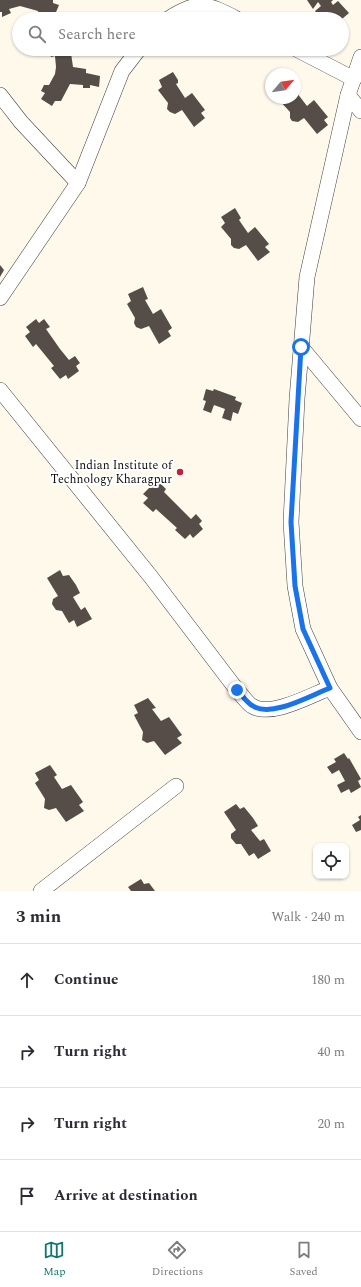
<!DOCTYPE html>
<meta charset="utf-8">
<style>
body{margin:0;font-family:Spectral,serif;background:#f7f7f7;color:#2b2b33}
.controls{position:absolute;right:12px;bottom:12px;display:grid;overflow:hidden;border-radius:8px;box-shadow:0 1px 3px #0004}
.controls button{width:36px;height:36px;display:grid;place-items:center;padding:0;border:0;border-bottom:1px solid #e1e1e2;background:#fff;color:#2b2b33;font:20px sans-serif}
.compass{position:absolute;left:265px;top:68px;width:36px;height:36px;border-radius:50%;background:#fff;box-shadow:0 1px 3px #0004;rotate:61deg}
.stop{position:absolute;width:12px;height:12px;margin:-9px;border:3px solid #1a73e8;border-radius:50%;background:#fff}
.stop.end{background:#1a73e8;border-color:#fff;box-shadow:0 1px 4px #0008}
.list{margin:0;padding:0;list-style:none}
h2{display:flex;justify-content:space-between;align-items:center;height:52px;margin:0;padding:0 16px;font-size:17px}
h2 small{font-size:13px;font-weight:400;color:#7c7c81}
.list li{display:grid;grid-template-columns:26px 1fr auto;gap:12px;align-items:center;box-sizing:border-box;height:72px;padding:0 16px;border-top:1px solid #e1e1e2}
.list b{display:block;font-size:15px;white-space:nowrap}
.list em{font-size:13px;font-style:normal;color:#7c7c81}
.icon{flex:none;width:22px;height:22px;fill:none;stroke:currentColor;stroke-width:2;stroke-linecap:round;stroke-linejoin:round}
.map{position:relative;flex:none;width:361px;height:891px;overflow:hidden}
.search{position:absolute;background:#fff;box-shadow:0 1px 3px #0004;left:12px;right:12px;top:12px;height:44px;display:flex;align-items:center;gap:10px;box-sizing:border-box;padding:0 14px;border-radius:22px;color:#7c7c81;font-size:15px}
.sheet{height:340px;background:#fff}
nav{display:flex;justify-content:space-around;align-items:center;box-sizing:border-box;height:56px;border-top:1px solid #e1e1e2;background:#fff;font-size:11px;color:#7c7c81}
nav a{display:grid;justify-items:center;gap:2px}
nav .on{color:#0f766e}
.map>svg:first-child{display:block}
.building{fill:#564c48}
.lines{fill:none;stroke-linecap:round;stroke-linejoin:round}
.minor-casing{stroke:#3f3f3f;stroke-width:16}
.minor{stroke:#fff;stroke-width:15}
.route{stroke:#1a73e8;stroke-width:5}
.poi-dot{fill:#c41d3a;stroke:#fff;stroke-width:1.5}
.labels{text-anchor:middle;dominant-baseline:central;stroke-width:4;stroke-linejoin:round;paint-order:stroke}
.poi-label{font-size:12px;fill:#0c0c0c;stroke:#fff;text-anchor:end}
</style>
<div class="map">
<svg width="361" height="891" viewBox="0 0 361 891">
<rect width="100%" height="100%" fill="#fff9ec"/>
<g class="building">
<polygon points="0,0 53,0 53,3 59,5 54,17 47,14 46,18 39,15 38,11 20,6 9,9 11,13 2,17 2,12 0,12"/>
<polygon points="307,0 333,0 331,2 333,5 338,1 349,13 342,19 320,18 315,11 321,6 318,2 313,9"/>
<polygon points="48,49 66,49 67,51 71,53 73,67 86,69 86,73 100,76 99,87 90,85 90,88 83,88 83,85 70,84 61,101 55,101 52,106 41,99 45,93 41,91 44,85 49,85 55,74 56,67 55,56 51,57"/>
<polygon points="173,72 178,80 178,83 176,84 185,98 192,93 205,110 201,113 205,118 194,127 182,110 175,114 170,112 167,109 168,103 158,90 162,87 159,80"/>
<polygon points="295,83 300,91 297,93 307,106 314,100 328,117 324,120 328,125 317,134 304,118 298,122 292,121 290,118 290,112 279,100 281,98 295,98"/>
<polygon points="235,208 241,218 239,220 248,233 255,227 269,244 265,247 270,252 258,261 246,245 239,249 234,248 231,245 231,239 221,227 225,223 221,217"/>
<polygon points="0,265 4,270 0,277"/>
<polygon points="143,287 148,299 145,300 153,314 161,309 172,328 168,331 171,336 159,344 149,326 141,329 136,327 134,323 135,318 127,304 131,301 128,294"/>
<polygon points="36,319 39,323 44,319 50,327 46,329 60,349 69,360 75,356 80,363 76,366 79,371 68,379 66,375 60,379 51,368 54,366 36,344 33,347 25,336 30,332 26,327"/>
<polygon points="206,389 213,391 214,389 236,397 235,400 242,403 238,414 233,412 231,421 222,418 225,409 214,405 211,413 203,410 206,401 203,400"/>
<polygon points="160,483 166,489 164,492 191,519 196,514 202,521 199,524 203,529 193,538 190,534 185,539 175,530 177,528 156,509 153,512 143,503 148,498 143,494 152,485 155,488"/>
<polygon points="60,570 63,576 69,575 76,585 80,593 73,597 81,610 85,607 92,619 77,627 74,620 69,623 62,611 56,610 52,604 53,599 58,596 47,578"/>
<polygon points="148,698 156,708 152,709 161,721 169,717 182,735 177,738 182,743 165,755 154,741 147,743 142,740 143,732 134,715 138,713 134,705"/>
<polygon points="344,753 348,759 349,758 361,779 358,781 361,787 351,793 349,789 341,793 337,785 345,781 339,770 332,774 327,767 336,762 334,759"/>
<polygon points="50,765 57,775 54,777 62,789 71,785 83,802 79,805 84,811 66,822 56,808 49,810 44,808 45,799 35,783 39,780 35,773"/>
<polygon points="236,804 240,809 244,807 253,818 258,826 251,830 260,841 264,839 271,851 258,859 254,853 249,856 241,844 236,844 231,838 231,834 236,830 224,812"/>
<polygon points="361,815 361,830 356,832 352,825 360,820 358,817"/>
<polygon points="141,879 144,884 149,883 155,891 131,891 128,887"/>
</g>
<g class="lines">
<defs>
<g id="minor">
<path d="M168 19C198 0 207 3 237 19"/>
<polyline points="296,49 354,79"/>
<polyline points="361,57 348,95 307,277 297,399 291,522 295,586 303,629 330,688 361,732"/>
<polyline points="0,95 21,122 78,183"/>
<polyline points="348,95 361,111"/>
<polyline points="0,298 78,183 122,71 139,49"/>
<polyline points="301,347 361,419"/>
<path d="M0 390 151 577 237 690C242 695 247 703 252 706 271 718 311 695 330 688"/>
<polyline points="41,891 176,786"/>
</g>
</defs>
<use href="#minor" class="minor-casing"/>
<use href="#minor" class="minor"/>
</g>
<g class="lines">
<path class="route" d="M237 690C242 695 247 703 253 706 272 718 311 695 330 688L303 629 295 586 291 522 301 347"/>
</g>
<circle class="poi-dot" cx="180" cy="472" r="4"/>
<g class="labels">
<g class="poi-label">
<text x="172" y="465">Indian Institute of<tspan x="172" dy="14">Technology Kharagpur</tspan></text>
</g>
</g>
</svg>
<div class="controls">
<button><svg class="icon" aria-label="locate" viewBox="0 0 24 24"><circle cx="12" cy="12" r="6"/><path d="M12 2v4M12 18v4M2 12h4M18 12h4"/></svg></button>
</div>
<svg class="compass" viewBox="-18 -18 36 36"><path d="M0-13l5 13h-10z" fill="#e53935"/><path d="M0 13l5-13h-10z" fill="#7c7c81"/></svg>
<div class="stop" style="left:301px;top:347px"></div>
<div class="stop end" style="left:237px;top:690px"></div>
<div class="search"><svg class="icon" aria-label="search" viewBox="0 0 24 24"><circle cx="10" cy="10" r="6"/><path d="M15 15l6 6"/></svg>Search here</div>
</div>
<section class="sheet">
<h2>3 min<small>Walk · 240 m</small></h2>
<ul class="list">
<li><svg class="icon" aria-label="ahead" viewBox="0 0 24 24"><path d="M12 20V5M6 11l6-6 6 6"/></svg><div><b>Continue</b></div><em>180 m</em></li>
<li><svg class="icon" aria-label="right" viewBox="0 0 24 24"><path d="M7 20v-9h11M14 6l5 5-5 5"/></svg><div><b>Turn right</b></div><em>40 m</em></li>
<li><svg class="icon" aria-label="right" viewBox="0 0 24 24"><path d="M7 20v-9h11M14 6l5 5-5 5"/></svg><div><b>Turn right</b></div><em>20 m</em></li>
<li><svg class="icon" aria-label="arrive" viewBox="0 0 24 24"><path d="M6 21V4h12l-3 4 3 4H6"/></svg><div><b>Arrive at destination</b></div></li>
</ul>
</section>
<nav>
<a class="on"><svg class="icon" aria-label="map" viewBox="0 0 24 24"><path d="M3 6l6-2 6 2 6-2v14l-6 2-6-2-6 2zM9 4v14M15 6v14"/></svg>Map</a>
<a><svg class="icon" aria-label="directions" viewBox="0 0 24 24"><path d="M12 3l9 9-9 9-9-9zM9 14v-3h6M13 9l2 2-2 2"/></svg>Directions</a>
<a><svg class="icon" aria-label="saved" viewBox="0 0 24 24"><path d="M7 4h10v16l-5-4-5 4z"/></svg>Saved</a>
</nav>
